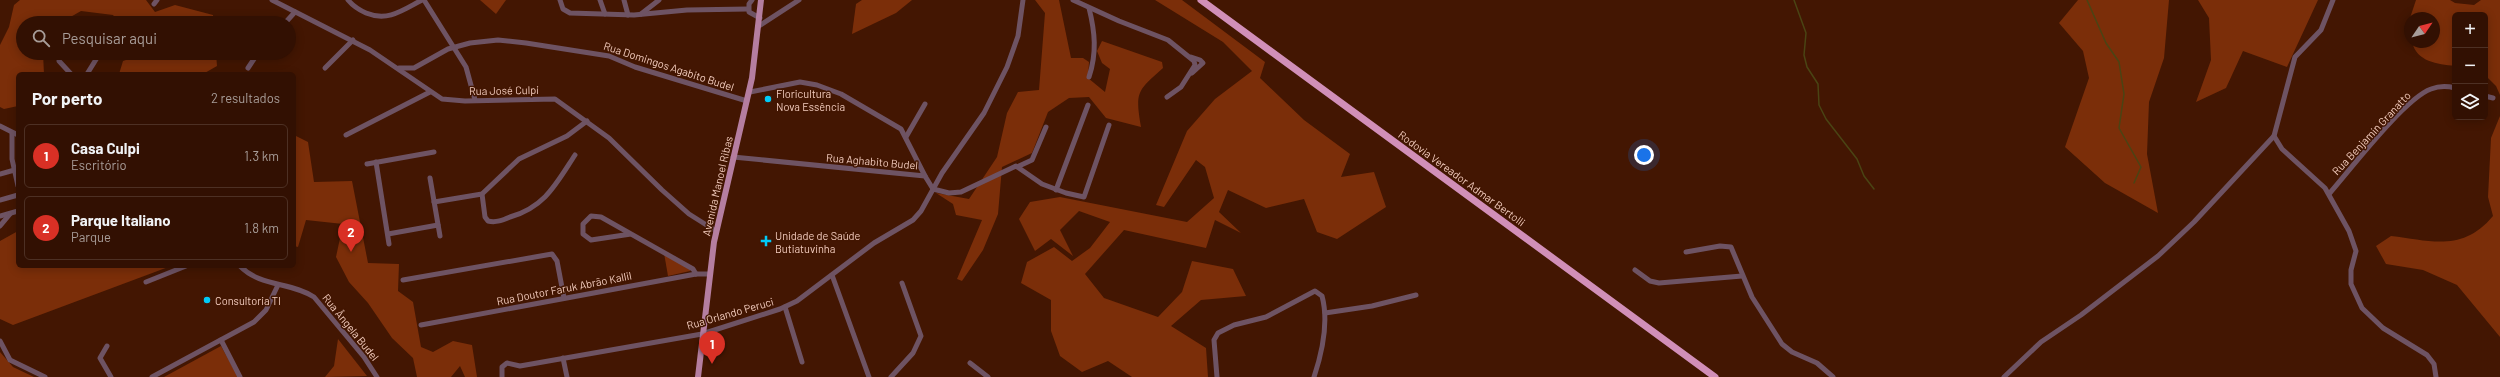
<!DOCTYPE html>
<html lang="pt">
<meta charset="utf-8">
<style>
body{margin:0;font-family:Barlow,sans-serif;background:#3a190c;color:#f1f3f6}
.controls{position:absolute;right:12px;top:12px;display:grid;overflow:hidden;border-radius:6px;box-shadow:0 2px 10px #0003}
.controls button{width:36px;height:36px;display:grid;place-items:center;padding:0;border:0;border-bottom:1px solid #4d3024;background:#321002;color:#f1f3f6;font:20px sans-serif}
.compass{position:absolute;left:2404px;top:12px;width:36px;height:36px;border-radius:50%;background:#321002;box-shadow:0 2px 10px #0003;rotate:55deg}
.you{position:absolute;left:1644px;top:155px;width:14px;height:14px;margin:-10px;border:3px solid #fff;border-radius:50%;background:#1a73e8;box-shadow:0 0 0 6px #1a73e833}
.badge{display:grid;place-items:center;width:26px;height:26px;border-radius:50%;background:#d93025;color:#fff;font-size:13px;font-weight:700}
.pin{position:absolute;translate:-50% -33px;filter:drop-shadow(0 1px 2px #0008)}
.pin::after{content:'';position:absolute;top:21px;width:14px;height:12px;background:inherit;clip-path:polygon(0 0,100% 0,50% 100%)}
.list{margin:0;padding:0;list-style:none}
h2{display:flex;justify-content:space-between;align-items:center;height:52px;margin:0;padding:0 16px;font-size:17px}
h2 small{font-size:13px;font-weight:400;color:#a89d99}
.list li{display:grid;grid-template-columns:26px 1fr auto;gap:12px;align-items:center;box-sizing:border-box;height:64px;margin:0 8px 8px;padding:0 8px;border:1px solid #4d3024;border-radius:6px}
.list b{display:block;font-size:15px;white-space:nowrap}
.list p{margin:0;font-size:13px;white-space:nowrap;color:#a89d99}
.list em{font-size:13px;font-style:normal;color:#a89d99}
.icon{flex:none;width:22px;height:22px;fill:none;stroke:currentColor;stroke-width:2;stroke-linecap:round;stroke-linejoin:round}
.map{position:relative;flex:none;width:2500px;height:377px;overflow:hidden}
.search{position:absolute;background:#321002;box-shadow:0 2px 10px #0003;left:16px;top:16px;width:280px;height:44px;display:flex;align-items:center;gap:10px;box-sizing:border-box;padding:0 14px;border-radius:22px;color:#a89d99;font-size:15px}
.panel{position:absolute;background:#321002;box-shadow:0 2px 10px #0003;left:16px;top:72px;width:280px;height:196px;border-radius:6px}
.map>svg:first-child{display:block}
.green{fill:#7b2e09}
.lines{fill:none;stroke-linecap:round;stroke-linejoin:round}
.stream{stroke:#4a4414;stroke-width:1.5}
.minor{stroke:#6e5363;stroke-width:5}
.major{stroke:#b57ea0;stroke-width:6}
.highway{stroke:#d18fb8;stroke-width:7}
.poi-dot{fill:#00cbf8;stroke:#431602;stroke-width:1.5}
.labels{text-anchor:middle;dominant-baseline:central;stroke-width:3;stroke-linejoin:round;paint-order:stroke}
.street-label{font-size:11px;fill:#f3ccbe;stroke:#431602}
.poi-label{font-size:11px;fill:#f3ccbe;stroke:#431602;text-anchor:start}
</style>
<div class="map">
<svg width="2500" height="377" viewBox="0 0 2500 377">
<rect width="100%" height="100%" fill="#431602"/>
<g class="green">
<polygon points="20,0 146,0 155,12 175,5 213,15 214,23 119,23 113,15 81,11 60,23 23,23 23,53 43,53 44,74 18,74 18,106 4,109 0,107 0,45 9,27 14,5"/>
<polygon points="480,0 506,0 496,14"/>
<polygon points="862,0 912,0 896,13 852,34 856,4"/>
<path d="M1035 0H1059L1071 58H1083L1089 62 1088 78 1105 92 1110 69 1102 63 1097 51 1102 41 1162 62 1163 68C1137 91 1135 92 1141 127L1106 118 1089 97 1069 98 1048 112 1032 153 1002 167 998 214 983 250 962 281 957 279 982 220 956 215 953 204 936 193 969 199 997 157 1007 113 1018 92 1039 90 1045 13Z"/>
<polygon points="1155,0 1182,0 1265,62 1260,78 1304,120 1350,154 1341,177 1374,172 1386,207 1337,239 1317,232 1304,199 1266,208 1228,190 1219,212 1241,233 1215,220 1206,248 1124,230 1085,274 1104,298 1158,317 1182,292 1192,261 1233,269 1246,296 1201,300 1171,326 1206,348 1208,377 1132,377 1108,361 1082,372 1060,356 1051,331 1051,300 1021,283 1027,262 1054,247 1072,261 1090,248 1110,222 1079,211 1060,230 1073,256 1051,239 1035,251 1019,219 1030,202 1060,197 1187,222 1214,198 1205,167 1196,160 1164,207 1156,205 1187,131 1215,99 1252,71 1223,42"/>
<polygon points="2078,0 2169,0 2164,58 2149,102 2147,154 2158,213 2105,183 2065,147 2089,78 2083,51 2059,23"/>
<polygon points="2198,0 2318,0 2287,67 2243,51 2226,88 2196,102 2211,60 2209,18"/>
<path d="M2416 0H2450L2455 3 2474 5 2481 0H2500V95L2496 86 2485 75V15H2455V66C2437 64 2417 62 2412 42H2434V18H2410Z"/>
<polygon points="139,53 216,53 217,66 203,74 119,74 123,61 140,55"/>
<path d="M2500 116V337L2457 285 2423 270 2386 264 2376 246 2391 236C2432 241 2463 252 2493 216L2488 197 2491 138Z"/>
<polygon points="294,135 308,142 314,182 352,181 368,263 399,264 398,291 413,302 421,347 433,352 453,341 472,345 477,377 465,377 460,366 451,377 417,377 413,358 392,338 368,303 349,282 336,257 343,224 306,220 298,247 294,246"/>
<polygon points="18,231 18,266 171,266 13,325 0,319 0,241"/>
<polygon points="664,253 690,270 690,271 668,276"/>
<polygon points="338,339 367,376 325,377 334,366"/>
<polygon points="221,346 238,377 164,377"/>
<polygon points="0,352 13,367 34,377 0,377"/>
</g>
<g class="lines">
<g class="stream">
<polyline points="1794,0 1806,33 1804,55 1807,67 1818,84 1819,105 1826,119 1857,159 1864,176 1874,189"/>
<polyline points="2087,0 2106,43 2119,62 2124,94 2119,128 2141,167 2134,183"/>
</g>
<g class="minor">
<polyline points="272,0 370,50 442,99 465,101 555,99 609,138 662,190 689,214 716,231"/>
<path d="M348 0C353 6 359 10 366 13 388 22 403 10 422 0"/>
<polyline points="424,0 466,67 475,100"/>
<polyline points="560,0 563,9 570,13 634,15 687,10 748,9"/>
<polyline points="600,0 605,14"/>
<polyline points="624,0 628,15"/>
<polyline points="752,0 749,4 749,12 760,18"/>
<polyline points="1073,0 1119,21 1168,40 1194,61 1195,65 1181,87 1167,97"/>
<polyline points="154,4 157,0"/>
<polyline points="641,14 659,0"/>
<polyline points="285,23 295,12"/>
<polyline points="759,26 799,0"/>
<polyline points="60,53 59,61 71,74"/>
<polyline points="1191,57 1200,60 1203,63 1192,73"/>
<polyline points="248,68 258,53"/>
<polyline points="325,68 353,40"/>
<polyline points="399,68 414,68 448,49 470,43 498,40 526,43 609,56 635,67 747,101"/>
<polyline points="87,74 100,53"/>
<path d="M1089 77C1097 53 1095 32 1089 8"/>
<polyline points="750,92 800,82 817,85 841,94 901,129 925,176"/>
<polyline points="2485,96 2493,98"/>
<polyline points="0,126 18,135"/>
<polyline points="12,133 12,159 18,186"/>
<polyline points="346,135 430,92"/>
<polyline points="2274,136 2282,149 2325,188 2349,231 2356,251 2351,270 2351,284 2362,308 2383,328 2427,355 2434,364 2436,377"/>
<polyline points="906,137 925,104"/>
<polyline points="733,157 925,176 933,189 949,193 961,192 1016,166 1042,184 1066,193 1084,197 1109,125"/>
<polyline points="376,162 389,244"/>
<polyline points="367,164 434,152"/>
<polyline points="1019,166 1032,160 1046,127"/>
<polyline points="0,174 18,169"/>
<polyline points="430,178 440,236"/>
<polyline points="1056,190 1088,105"/>
<path d="M482 194 485 217 488 221C496 223 503 220 510 217 545 207 556 184 575 155"/>
<path d="M2329 194C2350 170 2405 98 2431 89 2439 86 2447 86 2455 88"/>
<polyline points="0,200 18,195"/>
<polyline points="434,202 482,194 519,159 567,136 587,121"/>
<polyline points="0,216 18,211"/>
<polyline points="0,226 10,214"/>
<polyline points="388,234 438,225"/>
<polyline points="631,234 591,240 583,234 583,224 591,216 601,217 693,269 696,274"/>
<polyline points="1686,252 1720,246 1731,247 1752,297 1782,344 1792,352 1817,363 1833,377"/>
<path d="M240 266C260 287 292 282 314 297L364 357 377 377"/>
<polyline points="1635,270 1650,281 1659,283 1742,276"/>
<polyline points="832,275 869,377"/>
<polyline points="403,280 552,254 557,261 564,298"/>
<polyline points="146,282 186,266"/>
<polyline points="785,307 802,362"/>
<polyline points="1325,313 1372,306 1416,295"/>
<polyline points="421,325 696,274 710,274"/>
<polyline points="221,340 240,377"/>
<polyline points="0,341 10,360 45,377"/>
<polyline points="107,346 100,358 111,377"/>
<polyline points="563,358 567,377"/>
<polyline points="970,363 988,377"/>
<polyline points="152,377 254,322 266,310 278,285"/>
<polyline points="502,377 502,367 507,363 520,366 702,334 780,309 797,301 874,243 913,220 921,211 942,173 984,113 1007,67 1018,36 1023,0"/>
<polyline points="891,377 913,353 921,336 902,283"/>
<path d="M1217 377 1214 340 1218 333 1234 325 1266 317 1315 291 1322 296C1329 322 1322 353 1314 377"/>
<polyline points="2004,377 2041,342 2081,315 2158,256 2194,222 2274,136 2295,57 2321,30 2333,0"/>
</g>
<polyline class="major" points="698,377 714,242 752,78 761,0"/>
<polyline class="highway" points="1201,0 1715,377"/>
</g>
<g class="poi-dot">
<circle cx="768" cy="99" r="4"/>
<path d="M764 235h4v4h4v4h-4v4h-4v-4h-4v-4h4z"/>
<circle cx="207" cy="300" r="4"/>
</g>
<g class="labels">
<g class="street-label">
<text transform="translate(669 66) rotate(18)">Rua Domingos Agabito Budel</text>
<text transform="translate(504 90) rotate(-1)">Rua José Culpi</text>
<text transform="translate(2371 133) rotate(-47)">Rua Benjamin Granatto</text>
<text transform="translate(872 161) rotate(5)">Rua Aghabito Budel</text>
<text transform="translate(1462 178) rotate(36)">Rodovia Vereador Admar Bertolli</text>
<text transform="translate(717 186) rotate(-77)">Avenida Manoel Ribas</text>
<text transform="translate(564 288) rotate(-11)">Rua Doutor Faruk Abrão Kallil</text>
<text transform="translate(730 313) rotate(-16)">Rua Orlando Peruci</text>
<text transform="translate(351 327) rotate(51)">Rua Ângela Budel</text>
</g>
<g class="poi-label">
<text x="776" y="93">Floricultura<tspan x="776" dy="13">Nova Essência</tspan></text>
<text x="775" y="235">Unidade de Saúde<tspan x="775" dy="13">Butiatuvinha</tspan></text>
<text x="215" y="300">Consultoria TI</text>
</g>
</g>
</svg>
<div class="controls">
<button>+</button>
<button>−</button>
<button><svg class="icon" aria-label="layers" viewBox="0 0 24 24"><path d="M12 4l9 5-9 5-9-5zM3 14l9 5 9-5"/></svg></button>
</div>
<svg class="compass" viewBox="-18 -18 36 36"><path d="M0-13l5 13h-10z" fill="#e53935"/><path d="M0 13l5-13h-10z" fill="#a89d99"/></svg>
<div class="you"></div>
<div class="pin badge" style="left:712px;top:364px">1</div>
<div class="pin badge" style="left:351px;top:252px">2</div>
<div class="search"><svg class="icon" aria-label="search" viewBox="0 0 24 24"><circle cx="10" cy="10" r="6"/><path d="M15 15l6 6"/></svg>Pesquisar aqui</div>
<section class="panel">
<h2>Por perto<small>2 resultados</small></h2>
<ul class="list">
<li><span class="badge">1</span><div><b>Casa Culpi</b><p>Escritório</p></div><em>1.3 km</em></li>
<li><span class="badge">2</span><div><b>Parque Italiano</b><p>Parque</p></div><em>1.8 km</em></li>
</ul>
</section>
</div>
